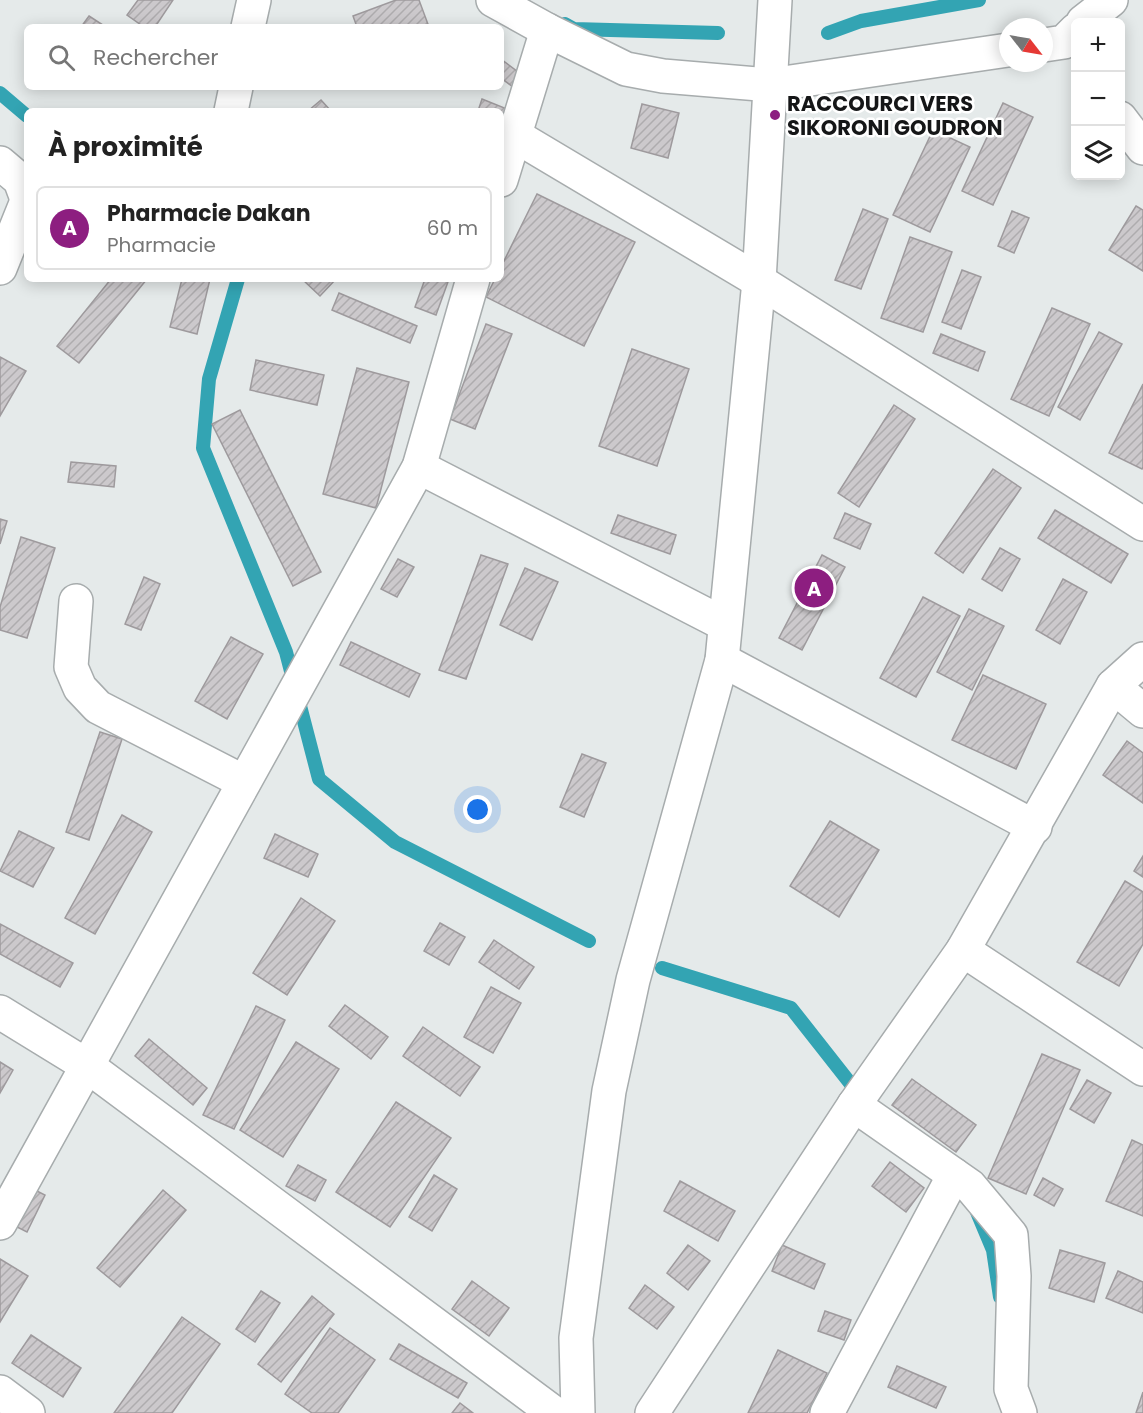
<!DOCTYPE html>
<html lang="fr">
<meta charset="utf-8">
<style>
body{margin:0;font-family:Poppins,sans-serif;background:#f2f2f2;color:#222}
.controls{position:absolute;right:18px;top:18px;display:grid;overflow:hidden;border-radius:9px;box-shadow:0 3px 15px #0003}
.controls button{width:54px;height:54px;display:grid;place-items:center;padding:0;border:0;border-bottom:2px solid #e0e0e0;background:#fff;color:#222;font:30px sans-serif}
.compass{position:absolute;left:999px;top:18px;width:54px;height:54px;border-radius:50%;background:#fff;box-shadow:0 3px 15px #0003;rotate:121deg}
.you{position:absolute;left:478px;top:810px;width:21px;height:21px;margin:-15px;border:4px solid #fff;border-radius:50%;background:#1a73e8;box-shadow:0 0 0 9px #1a73e833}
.badge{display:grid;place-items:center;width:39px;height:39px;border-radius:50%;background:#8d1e80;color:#fff;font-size:20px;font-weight:700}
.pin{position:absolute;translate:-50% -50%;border:3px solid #fff;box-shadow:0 2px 6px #0006}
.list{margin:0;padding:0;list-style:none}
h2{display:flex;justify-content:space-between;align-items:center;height:78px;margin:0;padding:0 24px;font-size:26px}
h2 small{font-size:20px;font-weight:400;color:#767676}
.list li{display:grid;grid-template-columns:39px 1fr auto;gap:18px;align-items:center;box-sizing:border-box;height:84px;margin:0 12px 12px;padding:0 12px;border:2px solid #e0e0e0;border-radius:9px}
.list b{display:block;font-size:22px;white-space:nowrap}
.list p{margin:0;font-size:20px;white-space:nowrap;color:#767676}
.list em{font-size:20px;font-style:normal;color:#767676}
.icon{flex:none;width:33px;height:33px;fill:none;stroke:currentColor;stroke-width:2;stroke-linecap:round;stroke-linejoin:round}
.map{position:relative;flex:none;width:1143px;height:1413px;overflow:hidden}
.search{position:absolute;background:#fff;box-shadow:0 3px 15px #0003;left:24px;top:24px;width:480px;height:66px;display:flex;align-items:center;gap:15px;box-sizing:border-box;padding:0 21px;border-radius:9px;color:#767676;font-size:22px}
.panel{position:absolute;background:#fff;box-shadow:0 3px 15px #0003;left:24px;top:108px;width:480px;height:174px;border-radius:9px}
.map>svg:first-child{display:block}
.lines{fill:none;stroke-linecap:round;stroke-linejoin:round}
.stream{stroke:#33a4b3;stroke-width:14}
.building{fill:url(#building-hatch);stroke:#9e9a9d;stroke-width:1.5}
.minor-casing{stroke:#a7acad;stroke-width:36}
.tertiary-casing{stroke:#a7acad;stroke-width:36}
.minor{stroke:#fff;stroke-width:33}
.tertiary{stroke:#fff;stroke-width:33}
.poi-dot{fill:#8d1e80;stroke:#fff;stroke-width:2}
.labels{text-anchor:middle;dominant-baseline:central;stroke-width:5;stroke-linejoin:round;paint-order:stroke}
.poi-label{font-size:21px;font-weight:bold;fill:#151617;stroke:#fff;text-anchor:start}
</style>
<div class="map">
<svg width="1143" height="1413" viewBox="0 0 1143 1413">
<defs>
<pattern id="building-hatch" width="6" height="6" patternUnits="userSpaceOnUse" patternTransform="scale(1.5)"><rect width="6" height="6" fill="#ccc9cc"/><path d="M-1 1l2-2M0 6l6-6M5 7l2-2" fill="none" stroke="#aeacae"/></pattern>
</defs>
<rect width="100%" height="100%" fill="#e5eaea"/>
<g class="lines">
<g class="stream">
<polyline points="565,24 574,29 718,33"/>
<polyline points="828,33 861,21 979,0"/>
<polyline points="0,93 27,116"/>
<polyline points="238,279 209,379 203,448 286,652 319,779 395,842 589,941"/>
<polyline points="662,968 791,1008 861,1097"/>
<polyline points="977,1212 993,1250 1000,1297"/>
</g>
</g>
<g class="building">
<polygon points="138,0 173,0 155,27 144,27 127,15"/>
<polygon points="396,0 419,0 429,27 357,27 353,16"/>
<polygon points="89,16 106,27 81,27"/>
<polygon points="501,59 522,75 513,87 501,78"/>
<polygon points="482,99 512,111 501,134 501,111 478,111"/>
<polygon points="321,100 331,111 308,111"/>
<polygon points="1003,103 1033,117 993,205 962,191"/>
<polygon points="642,104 679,113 668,158 631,148"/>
<polygon points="933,130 970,147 930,232 893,215"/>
<polygon points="537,194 635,242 584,346 486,297 495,279 501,279 501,267"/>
<polygon points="1136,206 1143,210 1143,271 1109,250"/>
<polygon points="863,209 888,219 861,289 835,280"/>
<polygon points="1012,211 1029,218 1014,253 998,246"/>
<polygon points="910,237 952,252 923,332 881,318"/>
<polygon points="962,270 981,277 961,329 942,322"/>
<polygon points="111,279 147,279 79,363 57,346"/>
<polygon points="182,279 210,279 197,334 170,327"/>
<polygon points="302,279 336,279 320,296"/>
<polygon points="425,279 449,279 436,315 415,307"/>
<polygon points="339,293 417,326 410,343 332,310"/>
<polygon points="1052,308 1090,324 1049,416 1011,399"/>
<polygon points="486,324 512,334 475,429 450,419"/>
<polygon points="1099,332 1122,344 1080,420 1058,407"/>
<polygon points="941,334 985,352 978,371 933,353"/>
<polygon points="632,349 689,369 657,466 599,446"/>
<polygon points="0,357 26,371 0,416"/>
<polygon points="256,360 324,375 317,405 250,390"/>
<polygon points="357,368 409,382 376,508 323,494"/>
<polygon points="1143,384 1143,467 1142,469 1109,453"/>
<polygon points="894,405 915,419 859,507 838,493"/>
<polygon points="240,410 321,572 293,586 212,424"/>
<polygon points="71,462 116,466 114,487 68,482"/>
<polygon points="993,469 1021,488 963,573 935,553"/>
<polygon points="1055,510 1128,554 1111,583 1038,538"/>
<polygon points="845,513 871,524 860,549 834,538"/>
<polygon points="618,515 676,535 670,554 611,533"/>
<polygon points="0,519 7,521 0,544"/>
<polygon points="21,537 55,548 27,638 0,630 0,607"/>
<polygon points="1000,548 1020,559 1002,591 982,579"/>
<polygon points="481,555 508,564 466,679 439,670"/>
<polygon points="822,555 845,567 802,650 779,638"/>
<polygon points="398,559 414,567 397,597 381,589"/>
<polygon points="525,568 558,582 532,640 500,625"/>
<polygon points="144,577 160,584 141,630 125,624"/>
<polygon points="1063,579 1087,592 1060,644 1036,630"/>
<polygon points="923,597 960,616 916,697 880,678"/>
<polygon points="969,609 1004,626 972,690 937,672"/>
<polygon points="231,637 263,654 227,719 195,701"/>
<polygon points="351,642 420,674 409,697 340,665"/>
<polygon points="983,675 1046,704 1016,769 952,740"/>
<polygon points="100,732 122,739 89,840 66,832"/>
<polygon points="1127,741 1143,753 1143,803 1103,775"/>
<polygon points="582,754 606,763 584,817 560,807"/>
<polygon points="122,815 152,832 95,934 65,918"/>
<polygon points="830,821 879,850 839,917 790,886"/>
<polygon points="19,831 54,848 33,887 0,871"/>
<polygon points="275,834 318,854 308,877 264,858"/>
<polygon points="1143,856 1143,877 1134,871"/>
<polygon points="1125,881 1143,892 1143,944 1119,986 1077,962"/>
<polygon points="301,898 335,921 287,995 253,973"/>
<polygon points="440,923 465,937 449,965 424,951"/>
<polygon points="0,924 73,963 60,987 0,954"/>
<polygon points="494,940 534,967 519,989 479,962"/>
<polygon points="491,987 521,1003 493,1053 464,1037"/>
<polygon points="345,1005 388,1037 371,1059 329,1026"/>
<polygon points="256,1006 285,1020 234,1129 203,1115"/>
<polygon points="423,1027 480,1067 460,1096 403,1056"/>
<polygon points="149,1039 207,1088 193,1105 135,1056"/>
<polygon points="296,1042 339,1069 283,1157 240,1130"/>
<polygon points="1042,1054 1080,1070 1026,1194 988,1178"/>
<polygon points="0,1062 13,1070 0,1093"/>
<polygon points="912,1079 976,1125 956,1152 892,1105"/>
<polygon points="1087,1080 1111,1093 1094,1123 1070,1109"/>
<polygon points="396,1102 451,1138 390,1227 336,1192"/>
<polygon points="1132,1140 1143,1145 1143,1216 1106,1201"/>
<polygon points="890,1162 924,1188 906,1212 872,1186"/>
<polygon points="298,1165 326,1180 315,1201 286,1186"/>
<polygon points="434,1175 457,1189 432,1231 409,1217"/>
<polygon points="1043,1178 1063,1189 1054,1206 1034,1195"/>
<polygon points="680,1181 735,1211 718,1241 664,1211"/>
<polygon points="31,1188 45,1195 27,1232 13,1225"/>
<polygon points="163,1190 186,1210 120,1287 97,1268"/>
<polygon points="688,1245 710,1261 688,1290 667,1273"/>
<polygon points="782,1245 825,1264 814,1289 772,1271"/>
<polygon points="1060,1250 1105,1263 1094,1302 1049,1288"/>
<polygon points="0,1259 28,1276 0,1322"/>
<polygon points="1118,1271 1143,1282 1143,1313 1106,1298"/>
<polygon points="472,1281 509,1308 489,1336 452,1309"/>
<polygon points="645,1285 674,1307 657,1329 629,1308"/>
<polygon points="261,1291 280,1303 255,1342 236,1329"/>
<polygon points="312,1296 334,1314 281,1382 258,1364"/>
<polygon points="825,1311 851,1320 844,1340 818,1331"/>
<polygon points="182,1317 220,1344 172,1413 114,1413"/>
<polygon points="330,1328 375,1360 338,1413 312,1413 285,1394"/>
<polygon points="31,1335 81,1368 63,1397 12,1363"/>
<polygon points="399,1344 467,1383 458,1398 390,1359"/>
<polygon points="778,1350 827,1373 807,1413 748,1413"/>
<polygon points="897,1366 946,1387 936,1408 888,1387"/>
<polygon points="1143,1392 1143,1413 1136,1413"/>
<polygon points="460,1403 473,1413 452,1413"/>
</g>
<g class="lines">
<defs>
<g id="minor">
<polyline points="493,0 547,30 626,69 663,76 770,85 1008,50"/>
<polyline points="1083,22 1111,0"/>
<polyline points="248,27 254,0"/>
<polyline points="1044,45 1064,42 1076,30"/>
<polyline points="231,111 236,87"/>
<polyline points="1120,118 1143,148"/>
<polyline points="514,135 759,281 1143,524"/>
<polyline points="0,163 20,180 27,199"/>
<polyline points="501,180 547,30"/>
<polyline points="0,268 27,201"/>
<polyline points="419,467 724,624"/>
<polyline points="76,601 71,667 80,688 98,707 244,782"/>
<polyline points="722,660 1035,827"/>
<polyline points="1113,686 1143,711"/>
<polyline points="963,950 1143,1069"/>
<polyline points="0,1012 86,1065 554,1413"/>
<polyline points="854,1105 970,1186 1011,1235 1014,1276 1011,1389 1020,1413"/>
<polyline points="0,1223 419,467 473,279"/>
<polyline points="0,1392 28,1413"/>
<polyline points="652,1413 854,1105 963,950 1113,686 1143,659"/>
<polyline points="827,1413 954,1175"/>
</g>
<polyline id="tertiary" points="578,1413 576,1338 609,1091 633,980 722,660 759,281 775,0"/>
</defs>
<use href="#minor" class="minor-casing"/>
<use href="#tertiary" class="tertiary-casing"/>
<use href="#minor" class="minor"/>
<use href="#tertiary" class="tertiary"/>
</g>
<circle class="poi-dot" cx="775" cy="115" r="6"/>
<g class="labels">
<g class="poi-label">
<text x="787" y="103">RACCOURCI VERS<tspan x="787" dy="24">SIKORONI GOUDRON</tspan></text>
</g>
</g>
</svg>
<div class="controls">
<button>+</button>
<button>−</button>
<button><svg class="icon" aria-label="layers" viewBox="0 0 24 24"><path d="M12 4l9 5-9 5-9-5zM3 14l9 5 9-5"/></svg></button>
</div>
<svg class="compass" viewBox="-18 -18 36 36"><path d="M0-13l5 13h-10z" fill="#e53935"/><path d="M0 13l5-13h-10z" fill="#767676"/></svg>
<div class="you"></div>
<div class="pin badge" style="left:814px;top:588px">A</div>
<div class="search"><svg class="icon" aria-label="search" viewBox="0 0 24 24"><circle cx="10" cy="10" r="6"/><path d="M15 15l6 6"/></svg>Rechercher</div>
<section class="panel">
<h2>À proximité<small></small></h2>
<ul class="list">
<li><span class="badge">A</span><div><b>Pharmacie Dakan</b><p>Pharmacie</p></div><em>60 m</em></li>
</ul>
</section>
</div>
